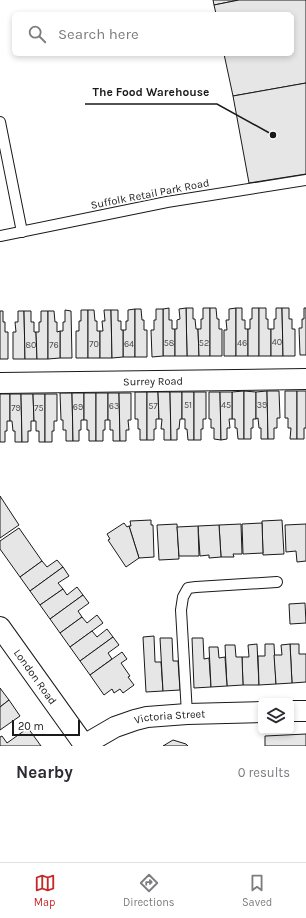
<!DOCTYPE html>
<style>
body{margin:0;font-family:Karla,sans-serif;background:#f2f2f3;color:#2b2b33}
.controls{position:absolute;right:12px;bottom:12px;display:grid;overflow:hidden;border-radius:6px;box-shadow:0 2px 6px #0003}
.controls button{width:36px;height:36px;display:grid;place-items:center;padding:0;border:0;border-bottom:1px solid #e1e1e2;background:#fff;color:#2b2b33;font:20px sans-serif}
.scale{position:absolute;left:12px;bottom:10px;width:68px;box-sizing:border-box;padding-left:4px;border:2px solid #1a1a1a;border-top:0;font-size:11px;line-height:14px;white-space:nowrap;color:#1a1a1a;-webkit-text-stroke:3px #fff;paint-order:stroke}
.list{margin:0;padding:0;list-style:none}
h2{display:flex;justify-content:space-between;align-items:center;height:52px;margin:0;padding:0 16px;font-size:17px}
h2 small{font-size:13px;font-weight:400;color:#7c7c81}
.icon{flex:none;width:22px;height:22px;fill:none;stroke:currentColor;stroke-width:2;stroke-linecap:round;stroke-linejoin:round}
.map{position:relative;flex:none;width:306px;height:746px;overflow:hidden}
.search{position:absolute;background:#fff;box-shadow:0 2px 6px #0003;left:12px;right:12px;top:12px;height:44px;display:flex;align-items:center;gap:10px;box-sizing:border-box;padding:0 14px;border-radius:6px;color:#7c7c81;font-size:15px}
.sheet{height:116px;background:#fff}
nav{display:flex;justify-content:space-around;align-items:center;box-sizing:border-box;height:56px;border-top:1px solid #e1e1e2;background:#fff;font-size:11px;color:#7c7c81}
nav a{display:grid;justify-items:center;gap:2px}
nav .on{color:#c62828}
.map>svg:first-child{display:block}
.building{fill:#e6e6e6;stroke:#1a1a1a}
.lines{fill:none;stroke-linecap:round;stroke-linejoin:round}
.service-casing{stroke:#1a1a1a;stroke-width:12}
.minor-casing{stroke:#1a1a1a;stroke-width:22}
.service{stroke:#fff;stroke-width:10}
.minor{stroke:#fff;stroke-width:20}
.labels{text-anchor:middle;dominant-baseline:central;stroke-width:3;stroke-linejoin:round;paint-order:stroke}
.number-label{font-size:9px;fill:#4d4d4d}
.street-label{font-size:11px;fill:#1a1a1a;stroke:#fff}
.leader{fill:none;stroke:#1a1a1a;stroke-width:1.5}
.callout-dot{fill:#1a1a1a;stroke:#fff;stroke-width:1.5}
.callout-label{font-size:12px;text-anchor:middle;font-weight:bold;fill:#1a1a1a;stroke:#fff;stroke-width:3;stroke-linejoin:round;paint-order:stroke}
</style>
<div class="map">
<svg width="306" height="746" viewBox="0 0 306 746">
<rect width="100%" height="100%" fill="#fff"/>
<g class="building">
<polygon points="213,0 239,0 214,5"/>
<polygon points="239,0 306,0 306,83 233,96 224,54 292,54 292,14 216,14 214,5"/>
<polygon points="306,83 306,174 249,183 233,96"/>
<polygon points="169,308 169,320 172,320 172,329 175,329 175,356 163,356 163,309"/>
<polygon points="186,308 193,308 193,319 195,319 196,329 198,329 199,356 187,356"/>
<polygon points="186,308 187,356 175,356 175,329 177,329 177,320 180,319 179,309"/>
<polygon points="203,308 210,308 210,356 199,356 198,329 201,329 201,319 203,319"/>
<polygon points="210,308 216,308 217,319 219,319 219,329 222,329 222,356 210,356"/>
<polygon points="236,308 236,356 224,356 224,330 227,330 226,320 229,320 229,309"/>
<polygon points="236,308 242,308 242,320 245,320 245,329 248,329 248,356 236,356"/>
<polygon points="252,308 259,308 259,356 248,356 248,329 250,329 250,319 252,319"/>
<polygon points="259,308 266,308 266,319 268,319 268,329 271,329 271,356 259,356"/>
<polygon points="276,308 282,308 283,356 271,356 271,329 274,329 274,319 276,319"/>
<polygon points="282,308 289,308 289,319 292,319 292,329 295,329 295,356 283,356"/>
<polygon points="304,308 306,308 306,355 300,355 299,328 302,328 302,319 304,319"/>
<polygon points="135,309 135,357 123,357 123,330 126,330 126,321 128,321 128,310"/>
<polygon points="135,309 141,309 142,320 144,320 144,330 147,330 147,357 135,357"/>
<polygon points="156,309 163,309 163,356 152,357 151,330 154,330 154,320 156,320"/>
<polygon points="65,310 71,311 72,358 60,358 60,331 63,331 63,322 65,322"/>
<polygon points="81,310 88,310 88,358 76,358 76,331 79,331 79,321 81,321"/>
<polygon points="88,310 94,310 95,321 97,321 97,331 100,331 100,358 88,358"/>
<polygon points="104,310 111,310 112,358 100,358 100,331 103,331 102,321 105,321"/>
<polygon points="111,310 118,310 118,321 121,321 121,330 123,330 123,357 112,358"/>
<polygon points="0,311 3,311 3,322 5,322 5,332 8,332 8,359 0,359"/>
<polygon points="18,311 24,311 25,359 13,359 13,332 16,332 15,322 18,322"/>
<polygon points="24,311 31,311 31,322 34,322 34,332 36,332 37,359 25,359"/>
<polygon points="41,311 48,311 48,359 37,359 36,332 39,332 39,322 41,322"/>
<polygon points="48,311 54,311 55,322 57,322 57,332 60,331 60,358 48,359"/>
<polygon points="244,391 244,439 238,439 237,428 235,428 235,419 232,419 232,392"/>
<polygon points="244,391 256,392 256,419 253,419 253,428 251,428 251,439 244,439"/>
<polygon points="267,391 268,439 261,439 261,428 259,428 258,418 256,419 256,392"/>
<polygon points="267,391 279,391 280,418 277,418 277,428 274,428 274,439 268,439"/>
<polygon points="285,391 297,391 297,439 290,439 291,428 288,428 288,418 285,418"/>
<polygon points="297,391 306,391 306,428 304,428 304,439 297,439"/>
<polygon points="135,392 147,392 147,440 140,440 140,429 138,429 138,419 135,419"/>
<polygon points="147,392 158,392 159,419 156,419 156,429 154,429 154,440 147,440"/>
<polygon points="158,392 170,392 171,440 164,440 164,429 161,429 162,419 159,419"/>
<polygon points="170,392 182,392 182,419 180,419 179,429 177,429 177,440 171,440"/>
<polygon points="182,392 194,392 194,440 188,440 187,429 185,429 185,419 182,419"/>
<polygon points="194,392 206,392 206,419 203,419 203,429 201,429 201,440 194,440"/>
<polygon points="209,392 220,392 221,440 214,439 214,428 211,428 211,419 209,419"/>
<polygon points="220,392 232,392 232,419 229,419 230,428 227,428 227,439 221,440"/>
<polygon points="60,393 72,393 73,441 66,441 66,430 63,430 63,420 61,420"/>
<polygon points="72,393 84,393 84,420 81,420 81,430 79,430 79,441 73,441"/>
<polygon points="84,393 96,393 96,441 89,441 89,430 87,430 87,420 84,420"/>
<polygon points="96,393 108,393 108,420 105,420 105,430 103,430 103,441 96,441"/>
<polygon points="108,393 119,393 120,441 113,441 113,430 110,430 110,420 108,420"/>
<polygon points="119,393 131,393 131,420 128,420 129,430 126,430 126,441 120,441"/>
<polygon points="0,394 10,394 10,421 7,421 7,431 5,431 5,442 0,442"/>
<polygon points="10,394 21,394 22,442 15,442 15,431 13,431 12,421 10,421"/>
<polygon points="21,394 33,394 34,421 31,421 31,431 28,431 28,442 22,442"/>
<polygon points="33,394 45,394 45,442 39,442 39,431 36,431 36,421 34,421"/>
<polygon points="45,394 57,394 57,421 54,421 54,431 52,431 52,442 45,442"/>
<polygon points="0,496 19,525 0,538"/>
<polygon points="151,520 151,525 153,525 154,557 139,558 129,526 131,526 130,521"/>
<polygon points="282,520 284,554 263,555 262,521"/>
<polygon points="124,523 127,527 129,526 139,558 126,567 108,540 110,539 107,534"/>
<polygon points="262,523 263,553 243,554 242,524"/>
<polygon points="177,524 179,559 159,560 157,525"/>
<polygon points="241,524 242,554 233,554 234,557 221,557 219,525"/>
<polygon points="306,524 306,561 297,562 296,551 286,552 285,525"/>
<polygon points="219,525 221,557 209,558 209,555 200,556 198,526"/>
<polygon points="198,526 199,556 179,556 177,527"/>
<polygon points="19,528 42,561 20,577 0,549 0,541"/>
<polygon points="57,560 63,567 30,591 20,577 42,561 47,567"/>
<polygon points="63,567 69,576 58,583 63,589 40,605 30,591"/>
<polygon points="77,587 83,595 50,619 40,605 63,589 67,595"/>
<polygon points="83,595 89,603 78,611 82,617 60,633 50,619"/>
<polygon points="305,603 306,623 290,624 289,604"/>
<polygon points="97,615 103,623 70,647 60,633 82,617 87,623"/>
<polygon points="107,629 113,637 80,661 70,647 92,631 97,637"/>
<polygon points="154,636 155,662 161,662 163,691 146,692 143,637"/>
<polygon points="113,637 119,645 108,653 112,659 90,675 80,661"/>
<polygon points="160,638 172,638 173,661 178,661 180,690 163,691"/>
<polygon points="192,638 203,638 204,659 209,658 211,687 194,688"/>
<polygon points="257,644 259,685 243,685 242,657 249,657 248,645"/>
<polygon points="265,644 274,644 276,684 259,685 258,656 265,656"/>
<polygon points="290,644 299,644 299,654 306,654 306,682 292,683"/>
<polygon points="290,644 292,683 276,684 274,655 282,655 281,645"/>
<polygon points="225,645 235,645 236,657 242,657 243,685 227,686"/>
<polygon points="209,647 218,647 219,658 225,657 227,686 211,687"/>
<polygon points="122,652 127,659 121,663 130,676 128,677 134,685 123,693 120,689 114,693 112,689 104,695 90,675"/>
<polygon points="0,688 9,700 0,707"/>
<polygon points="9,700 20,716 0,730 0,707"/>
<polygon points="28,728 41,746 0,746 0,737 2,736 7,743"/>
<polygon points="306,734 306,746 265,746 265,736"/>
<polygon points="173,740 186,744 188,746 163,746"/>
</g>
<g class="lines">
<defs>
<g id="service">
<polyline points="0,122 22,232"/>
<polyline points="0,236 167,202 306,180"/>
<polyline points="187,714 181,610 183,597 188,588 196,587 277,582"/>
</g>
<g id="minor">
<path id="s1" d="M0 383 306 379"/>
<path id="s2" d="M0 627 85 746"/>
<polyline points="291,711 306,711"/>
<path id="s3" d="M84 745 115 727 135 720 147 717 187 714 261 712"/>
</g>
</defs>
<use href="#service" class="service-casing"/>
<use href="#minor" class="minor-casing"/>
<use href="#service" class="service"/>
<use href="#minor" class="minor"/>
</g>
<g class="labels">
<g class="number-label">
<text x="277" y="342">40</text>
<text x="169" y="343">58</text>
<text x="204" y="343">52</text>
<text x="242" y="343">46</text>
<text x="94" y="344">70</text>
<text x="129" y="344">64</text>
<text x="31" y="345">80</text>
<text x="54" y="345">76</text>
<text x="188" y="405">51</text>
<text x="226" y="405">45</text>
<text x="262" y="405">39</text>
<text x="114" y="406">63</text>
<text x="153" y="406">57</text>
<text x="78" y="407">69</text>
<text x="16" y="408">79</text>
<text x="39" y="408">75</text>
</g>
<g class="street-label">
<text transform="translate(150 194) rotate(-11)">Suffolk Retail Park Road</text>
<text stroke="none"><textPath href="#s1" startOffset="153">Surrey Road</textPath></text>
<text stroke="none"><textPath href="#s2" startOffset="61">London Road</textPath></text>
<text stroke="none"><textPath href="#s3" startOffset="92">Victoria Street</textPath></text>
</g>
</g>
<path class="leader" d="M273 135L217 104H85"/>
<circle class="callout-dot" cx="273" cy="135" r="4"/>
<g class="callout-label">
<text x="151" y="96">The Food Warehouse</text>
</g>
</svg>
<div class="controls">
<button><svg class="icon" aria-label="layers" viewBox="0 0 24 24"><path d="M12 4l9 5-9 5-9-5zM3 14l9 5 9-5"/></svg></button>
</div>
<div class="scale">20 m</div>
<div class="search"><svg class="icon" aria-label="search" viewBox="0 0 24 24"><circle cx="10" cy="10" r="6"/><path d="M15 15l6 6"/></svg>Search here</div>
</div>
<section class="sheet">
<h2>Nearby<small>0 results</small></h2>
<ul class="list">
</ul>
</section>
<nav>
<a class="on"><svg class="icon" aria-label="map" viewBox="0 0 24 24"><path d="M3 6l6-2 6 2 6-2v14l-6 2-6-2-6 2zM9 4v14M15 6v14"/></svg>Map</a>
<a><svg class="icon" aria-label="directions" viewBox="0 0 24 24"><path d="M12 3l9 9-9 9-9-9zM9 14v-3h6M13 9l2 2-2 2"/></svg>Directions</a>
<a><svg class="icon" aria-label="saved" viewBox="0 0 24 24"><path d="M7 4h10v16l-5-4-5 4z"/></svg>Saved</a>
</nav>
